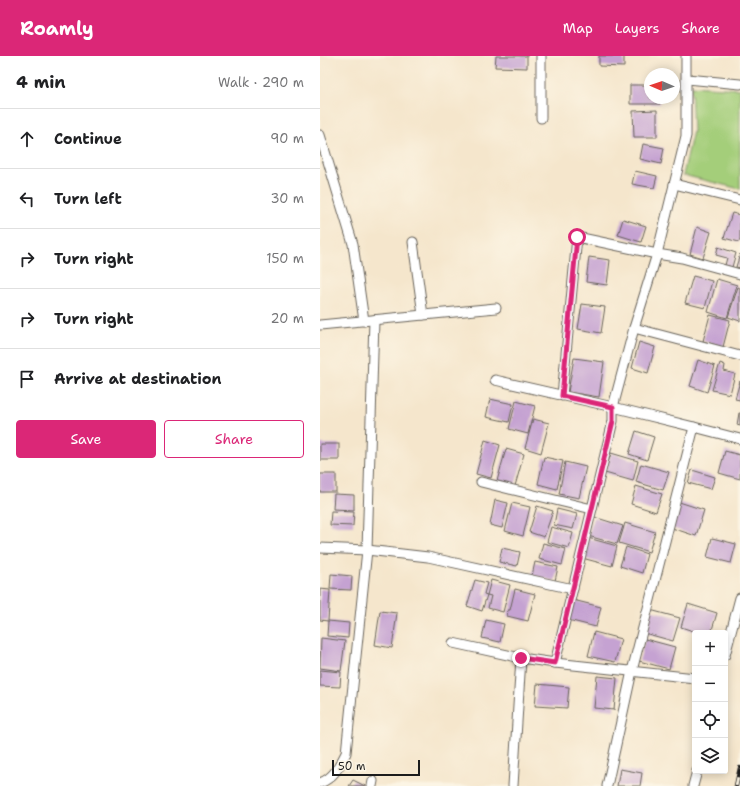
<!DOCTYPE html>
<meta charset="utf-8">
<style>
body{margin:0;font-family:"Shantell Sans",sans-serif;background:#f2f2f2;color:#202124}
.controls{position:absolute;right:12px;bottom:12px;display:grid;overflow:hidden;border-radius:4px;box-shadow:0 2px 10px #0003}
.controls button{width:36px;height:36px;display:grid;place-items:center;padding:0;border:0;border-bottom:1px solid #e0e0e0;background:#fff;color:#202124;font:20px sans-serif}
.compass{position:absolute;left:324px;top:12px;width:36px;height:36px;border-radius:50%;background:#fff;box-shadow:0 2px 10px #0003;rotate:272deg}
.scale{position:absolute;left:12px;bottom:10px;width:88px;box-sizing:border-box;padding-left:4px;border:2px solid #1c1c1c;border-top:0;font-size:11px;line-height:14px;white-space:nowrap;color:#1c1c1c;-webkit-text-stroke:3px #fcf5e5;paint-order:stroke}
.stop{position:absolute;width:12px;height:12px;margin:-9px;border:3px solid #db2777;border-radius:50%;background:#fff}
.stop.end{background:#db2777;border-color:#fff;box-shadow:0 1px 4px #0008}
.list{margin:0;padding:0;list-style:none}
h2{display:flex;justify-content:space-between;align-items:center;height:52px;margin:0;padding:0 16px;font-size:17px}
h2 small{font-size:13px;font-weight:400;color:#757577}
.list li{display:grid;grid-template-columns:26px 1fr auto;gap:12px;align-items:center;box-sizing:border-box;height:60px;padding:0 16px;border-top:1px solid #e0e0e0}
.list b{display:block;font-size:15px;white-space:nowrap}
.list em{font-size:13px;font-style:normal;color:#757577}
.actions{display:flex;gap:8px;padding:12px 16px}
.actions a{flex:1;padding:9px 0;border:1px solid #db2777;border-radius:4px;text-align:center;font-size:14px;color:#db2777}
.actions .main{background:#db2777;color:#fff}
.icon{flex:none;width:22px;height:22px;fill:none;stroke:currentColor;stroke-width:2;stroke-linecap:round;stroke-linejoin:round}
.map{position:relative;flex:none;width:420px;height:730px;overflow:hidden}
header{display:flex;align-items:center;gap:24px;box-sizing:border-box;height:56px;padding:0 20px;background:#db2777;color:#fff}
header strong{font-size:19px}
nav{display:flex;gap:22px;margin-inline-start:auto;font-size:14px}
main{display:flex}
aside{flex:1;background:#fff}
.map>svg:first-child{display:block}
.green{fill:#a4ce7a;stroke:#60754b}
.building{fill:#c5a2d2}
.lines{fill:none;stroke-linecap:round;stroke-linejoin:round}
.minor-casing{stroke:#68635a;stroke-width:11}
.minor{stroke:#fff;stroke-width:9}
.rail-casing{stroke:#1c1c1c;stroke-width:4.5}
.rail{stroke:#fcf5e5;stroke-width:3;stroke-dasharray:9;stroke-linecap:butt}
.route{stroke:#db2777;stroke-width:5}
</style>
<header>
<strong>Roamly</strong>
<nav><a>Map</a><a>Layers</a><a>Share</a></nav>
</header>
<main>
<aside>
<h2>4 min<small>Walk · 290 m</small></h2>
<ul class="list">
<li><svg class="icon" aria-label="ahead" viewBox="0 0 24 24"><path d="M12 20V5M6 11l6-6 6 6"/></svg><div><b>Continue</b></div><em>90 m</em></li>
<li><svg class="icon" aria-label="left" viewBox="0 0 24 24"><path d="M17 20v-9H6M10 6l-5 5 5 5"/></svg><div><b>Turn left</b></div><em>30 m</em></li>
<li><svg class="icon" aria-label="right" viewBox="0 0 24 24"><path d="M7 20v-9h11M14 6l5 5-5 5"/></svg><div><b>Turn right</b></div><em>150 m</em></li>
<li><svg class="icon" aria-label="right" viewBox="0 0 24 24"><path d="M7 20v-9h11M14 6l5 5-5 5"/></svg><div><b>Turn right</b></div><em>20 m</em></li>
<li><svg class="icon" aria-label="arrive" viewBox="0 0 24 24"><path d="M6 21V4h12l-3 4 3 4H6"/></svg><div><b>Arrive at destination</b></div></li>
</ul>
<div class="actions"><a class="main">Save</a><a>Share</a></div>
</aside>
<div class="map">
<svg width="420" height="730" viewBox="0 0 420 730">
<rect width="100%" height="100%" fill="#fcf5e5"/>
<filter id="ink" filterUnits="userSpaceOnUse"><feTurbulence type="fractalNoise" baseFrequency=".025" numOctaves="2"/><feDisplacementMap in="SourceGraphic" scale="8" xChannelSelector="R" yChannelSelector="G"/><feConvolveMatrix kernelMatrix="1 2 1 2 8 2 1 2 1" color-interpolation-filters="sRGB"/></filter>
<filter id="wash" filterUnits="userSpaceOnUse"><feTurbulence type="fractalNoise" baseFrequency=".012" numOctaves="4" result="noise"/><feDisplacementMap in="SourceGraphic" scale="16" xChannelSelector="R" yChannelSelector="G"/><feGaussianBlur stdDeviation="0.9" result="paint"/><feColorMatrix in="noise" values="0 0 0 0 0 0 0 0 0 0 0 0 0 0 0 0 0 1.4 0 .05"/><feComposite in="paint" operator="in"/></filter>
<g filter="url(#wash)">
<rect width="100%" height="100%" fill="#f5e6cc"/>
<polygon class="green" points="371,30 420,33 420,133 363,119 373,75"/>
<g id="blocks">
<g class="building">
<polygon points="176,0 207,0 207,12 175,11"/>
<polygon points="279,0 304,0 304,11 279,10"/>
<polygon points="310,29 330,29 330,42 340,42 340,48 310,48"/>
<polygon points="337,54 337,81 314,81 313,55"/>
<polygon points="323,88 344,92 341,108 320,103"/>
<polygon points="315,115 337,120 334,132 312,128"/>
<polygon points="412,157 420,159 420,182 419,186 404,182"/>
<polygon points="303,163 326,170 321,186 298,179"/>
<polygon points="377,171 391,176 383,202 370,198"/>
<polygon points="398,191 416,197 412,211 405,209 407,202 396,199"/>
<polygon points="420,198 420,212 416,211"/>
<polygon points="269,201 290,204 287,229 266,226"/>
<polygon points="373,220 392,225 385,252 365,247"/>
<polygon points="397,223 417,229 407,262 388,256"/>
<polygon points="418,231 420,232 420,265 408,261"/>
<polygon points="262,248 285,251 281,277 258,273"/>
<polygon points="390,259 410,264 403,291 383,285"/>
<polygon points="319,286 335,291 328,317 312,312"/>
<polygon points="254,302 284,306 279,341 248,336"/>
<polygon points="378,304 395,310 387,336 370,330"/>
<polygon points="400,307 405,309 404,315 415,318 410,338 392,334"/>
<polygon points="420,325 420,344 415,343"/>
<polygon points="170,343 193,348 189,366 166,361"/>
<polygon points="196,345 215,350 208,378 189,373"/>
<polygon points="419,357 420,357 420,370 417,369"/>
<polygon points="213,363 229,367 221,397 205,392"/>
<polygon points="316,375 334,381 327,404 309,398"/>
<polygon points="165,384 180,389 171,422 156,418"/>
<rect x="0" y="388" width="19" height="16"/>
<polygon points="186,393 204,398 195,430 177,425"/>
<polygon points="405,395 420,399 420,423 399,417"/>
<polygon points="291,397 318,405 313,425 285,417"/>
<polygon points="224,401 243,405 237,433 218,428"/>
<polygon points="245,406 266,411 259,442 239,438"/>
<polygon points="321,408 349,416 343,434 316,426"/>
<polygon points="372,414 395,421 391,433 368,427"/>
<rect x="0" y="418" width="16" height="18"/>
<polygon points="316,430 342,438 336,456 311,448"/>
<polygon points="14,438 34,439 34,454 13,453"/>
<polygon points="175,444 188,447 182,472 170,469"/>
<polygon points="356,445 384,454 376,480 349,471"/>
<polygon points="192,447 210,451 203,480 185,475"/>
<polygon points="217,450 233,455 224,481 209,476"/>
<polygon points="237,453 257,458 253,473 234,469"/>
<polygon points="11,455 34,456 33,470 10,469"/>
<polygon points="274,461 303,470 297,488 268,480"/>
<polygon points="305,467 335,476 329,496 299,487"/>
<polygon points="231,471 253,477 249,492 227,486"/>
<polygon points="268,482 297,490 292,510 262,502"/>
<polygon points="392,482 416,488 411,507 387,501"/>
<polygon points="223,487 246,493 242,509 219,503"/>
<polygon points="306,491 327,498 322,517 300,510"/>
<polygon points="182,492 200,496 197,510 179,506"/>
<polygon points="215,506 238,511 235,525 212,520"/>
<polygon points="11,518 32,520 31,534 10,533"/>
<polygon points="155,524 167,527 164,538 167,539 162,555 147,550"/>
<polygon points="171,524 190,529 183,556 168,552 171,540 167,539"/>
<polygon points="0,533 10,534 8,565 0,564"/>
<polygon points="195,533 215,538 208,565 187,560 188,554 190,554"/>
<polygon points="253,544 281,551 276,571 248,564"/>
<polygon points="368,548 397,557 391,577 379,577 361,571"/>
<polygon points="330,554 360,562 353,585 324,577"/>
<polygon points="60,555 77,557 72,592 55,589"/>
<polygon points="166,564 184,568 180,586 162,582"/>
<polygon points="8,565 29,567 28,582 7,580"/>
<polygon points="274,576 301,583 295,606 268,600"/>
<polygon points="1,582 25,585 21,615 0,612"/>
<polygon points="325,583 355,591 349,613 319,605"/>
<polygon points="0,614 21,616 20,631 0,630"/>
<polygon points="277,620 297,622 294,654 274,652"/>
<polygon points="217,628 249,631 247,652 215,650"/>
<polygon points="300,713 322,717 320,730 297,730"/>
<polygon points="33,724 45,730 29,730"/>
</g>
</g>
</g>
<g filter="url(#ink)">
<use href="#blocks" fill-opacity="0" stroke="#68635a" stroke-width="1"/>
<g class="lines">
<defs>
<g id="minor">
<polyline points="367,23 420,28"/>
<polyline points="221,62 221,0"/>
<polyline points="0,79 33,188 44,265"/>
<polyline points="354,128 420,144"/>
<polyline points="93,186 103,259"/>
<polyline points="0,269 176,252"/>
<polyline points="314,272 420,300"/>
<polyline points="175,324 293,351 374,371"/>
<polyline points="242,340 257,181 337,198 362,202 420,218"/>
<polyline points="161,426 272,453"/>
<polyline points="0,492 47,494 108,501 253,533"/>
<polyline points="133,587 201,602"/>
<polyline points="405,599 420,542"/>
<polyline points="235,607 293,365 293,351 314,272 337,198 366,80 366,0"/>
<path d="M0 727C14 722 20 709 26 697L47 494 54 264"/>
<polyline points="52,730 53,725"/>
<polyline points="193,730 201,602 235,607 375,622"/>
<polyline points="287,730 312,615 374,371 420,383"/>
<polyline points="373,730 377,715"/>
</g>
</defs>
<use href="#minor" class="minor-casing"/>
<use href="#minor" class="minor"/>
<defs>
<polyline id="rail" points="416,730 420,712"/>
</defs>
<use href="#rail" class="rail-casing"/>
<use href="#rail" class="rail"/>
</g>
</g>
<g class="lines" filter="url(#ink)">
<polyline class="route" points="201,602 235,607 293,365 293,351 242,340 257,181"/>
</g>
</svg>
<div class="controls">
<button>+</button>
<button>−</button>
<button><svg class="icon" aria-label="locate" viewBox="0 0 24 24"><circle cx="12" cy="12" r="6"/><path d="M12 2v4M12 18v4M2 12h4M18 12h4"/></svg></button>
<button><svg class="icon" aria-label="layers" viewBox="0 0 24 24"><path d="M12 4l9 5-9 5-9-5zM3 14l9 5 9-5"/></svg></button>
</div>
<svg class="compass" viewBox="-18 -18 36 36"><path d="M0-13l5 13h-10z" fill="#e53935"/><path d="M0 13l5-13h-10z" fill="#757577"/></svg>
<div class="scale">50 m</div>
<div class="stop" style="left:257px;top:181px"></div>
<div class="stop end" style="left:201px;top:602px"></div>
</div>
</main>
